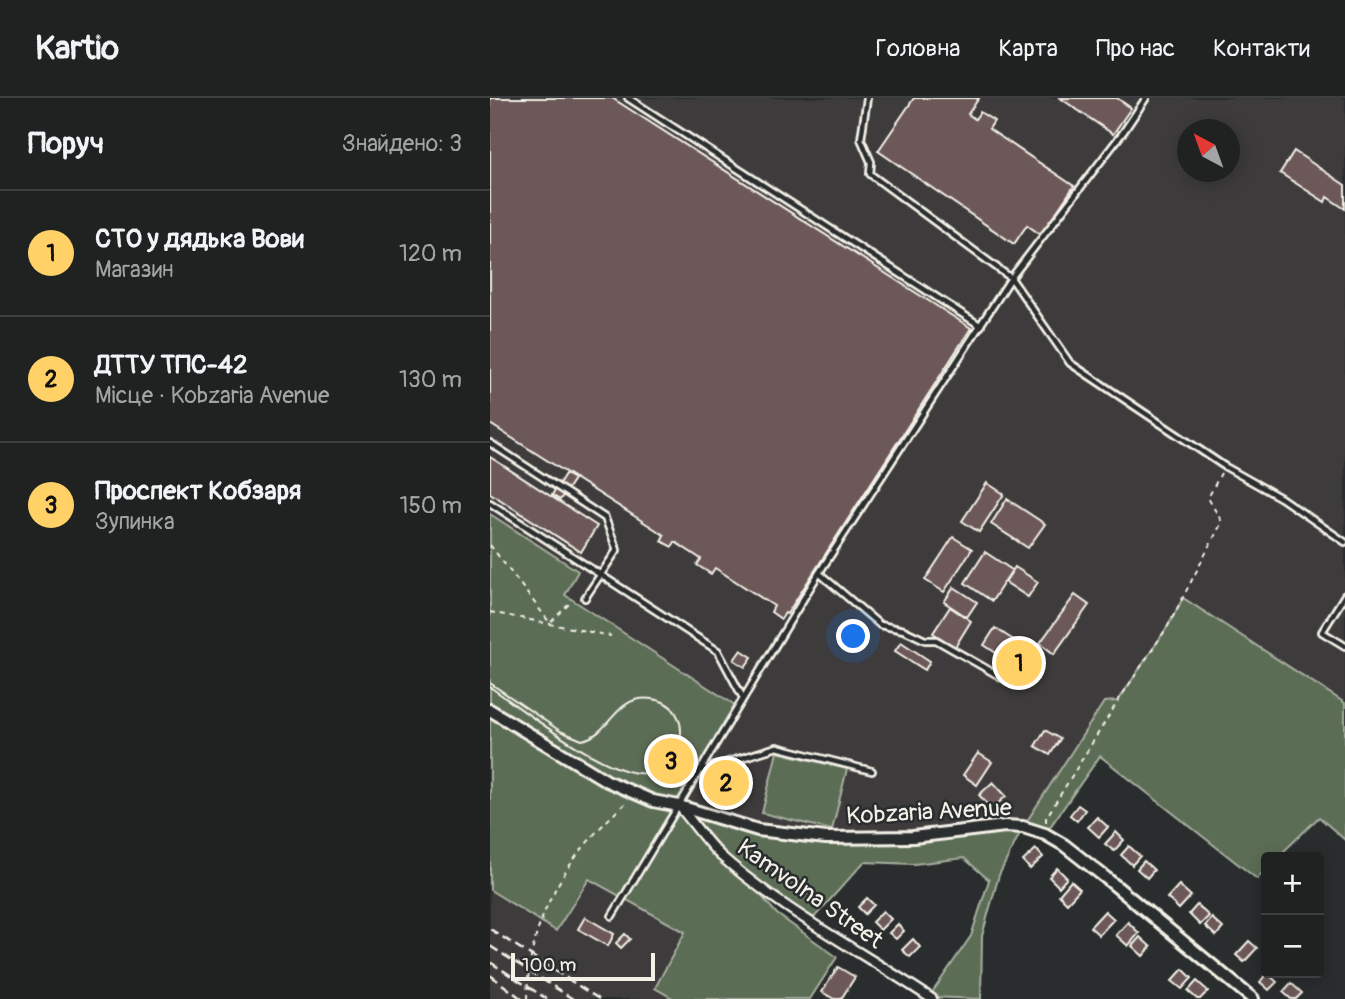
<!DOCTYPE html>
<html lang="uk">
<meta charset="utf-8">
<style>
body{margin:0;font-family:Pangolin,sans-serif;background:#2d2f2f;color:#f1f3f6}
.controls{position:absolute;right:21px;bottom:21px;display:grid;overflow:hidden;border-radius:7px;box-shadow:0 4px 18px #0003}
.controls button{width:63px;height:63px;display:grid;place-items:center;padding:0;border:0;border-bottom:2px solid #3d3f40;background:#202222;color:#f1f3f6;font:35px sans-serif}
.compass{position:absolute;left:687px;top:21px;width:63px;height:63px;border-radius:50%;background:#202222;box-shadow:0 4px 18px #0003;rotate:319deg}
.scale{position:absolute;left:21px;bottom:18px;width:144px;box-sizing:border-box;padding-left:7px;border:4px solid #f4f1e8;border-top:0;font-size:19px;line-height:24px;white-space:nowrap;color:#f4f1e8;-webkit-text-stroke:5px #2a2d2e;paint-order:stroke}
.you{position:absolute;left:364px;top:539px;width:24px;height:24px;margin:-18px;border:5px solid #fff;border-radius:50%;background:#1a73e8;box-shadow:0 0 0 10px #1a73e833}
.badge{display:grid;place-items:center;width:46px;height:46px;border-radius:50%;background:#ffd166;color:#111;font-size:23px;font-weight:700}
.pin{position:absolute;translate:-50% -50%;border:4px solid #fff;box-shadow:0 2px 7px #0006}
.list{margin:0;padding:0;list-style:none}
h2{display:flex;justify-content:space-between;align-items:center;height:91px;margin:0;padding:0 28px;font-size:30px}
h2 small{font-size:23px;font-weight:400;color:#a2a4a5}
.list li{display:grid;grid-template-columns:46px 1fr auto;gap:21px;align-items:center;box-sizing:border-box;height:126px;padding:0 28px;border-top:2px solid #3d3f40}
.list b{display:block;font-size:26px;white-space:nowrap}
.list p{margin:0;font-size:23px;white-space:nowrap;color:#a2a4a5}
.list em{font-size:23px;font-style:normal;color:#a2a4a5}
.map{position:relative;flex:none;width:855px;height:901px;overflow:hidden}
header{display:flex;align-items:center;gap:42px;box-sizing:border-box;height:98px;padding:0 35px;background:#202222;border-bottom:2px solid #3d3f40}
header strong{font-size:33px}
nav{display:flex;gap:38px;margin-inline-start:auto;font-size:24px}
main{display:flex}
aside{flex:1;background:#202222}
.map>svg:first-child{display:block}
.built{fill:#3e3a3b;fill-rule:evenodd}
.green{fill:#5c6d57;stroke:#a8afa0;stroke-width:2}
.building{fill:#6c5959;stroke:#f4f1e8;stroke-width:2}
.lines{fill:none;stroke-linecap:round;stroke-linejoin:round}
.service-casing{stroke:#f4f1e8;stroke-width:10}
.minor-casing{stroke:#f4f1e8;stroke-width:13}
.secondary-casing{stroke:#f4f1e8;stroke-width:16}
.path{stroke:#f4f1e8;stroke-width:2;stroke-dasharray:5 5;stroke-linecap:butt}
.service{stroke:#2a2d2e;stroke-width:4.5}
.minor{stroke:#2a2d2e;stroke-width:8}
.secondary{stroke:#2a2d2e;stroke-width:10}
.tram{stroke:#f4f1e8;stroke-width:2}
.rail{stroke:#f4f1e8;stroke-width:2.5;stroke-dasharray:10 5;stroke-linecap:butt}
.labels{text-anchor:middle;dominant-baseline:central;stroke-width:5;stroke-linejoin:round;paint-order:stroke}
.street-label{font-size:24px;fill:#f4f1e8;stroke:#2a2d2e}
</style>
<header>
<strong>Kartio</strong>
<nav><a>Головна</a><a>Карта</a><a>Про нас</a><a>Контакти</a></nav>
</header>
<main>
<aside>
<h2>Поруч<small>Знайдено: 3</small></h2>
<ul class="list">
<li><span class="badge">1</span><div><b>СТО у дядька Вови</b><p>Магазин</p></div><em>120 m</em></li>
<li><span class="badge">2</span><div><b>ДТТУ ТПС-42</b><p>Місце · Kobzaria Avenue</p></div><em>130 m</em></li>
<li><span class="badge">3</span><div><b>Проспект Кобзаря</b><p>Зупинка</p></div><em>150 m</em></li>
</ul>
</aside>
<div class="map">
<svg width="855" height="901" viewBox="0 0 855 901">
<rect width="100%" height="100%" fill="#2a2d2e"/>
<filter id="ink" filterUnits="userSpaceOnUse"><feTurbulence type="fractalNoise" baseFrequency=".0143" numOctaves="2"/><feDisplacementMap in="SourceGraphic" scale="14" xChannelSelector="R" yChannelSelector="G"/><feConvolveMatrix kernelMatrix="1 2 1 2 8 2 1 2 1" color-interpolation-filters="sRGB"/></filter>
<g filter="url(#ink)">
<g class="built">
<path d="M0 0H855V605L693 500 678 528 628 603 614 604 533 729 423 739 268 732 189 708 248 609 74 497 88 472 0 416ZM698 32H740V74H698Z"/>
<polygon points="99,780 195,834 165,890 184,901 0,901 0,792 66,833"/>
</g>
<g class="green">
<polygon points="0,416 88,473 75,497 248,609 189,708 268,732 336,740 533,729 614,604 628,603 678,528 693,500 855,605 855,742 829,719 788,759 776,759 776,771 767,781 610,658 555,736 533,729 509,777 492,838 491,901 439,899 481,838 499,782 474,760 424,766 374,764 321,823 254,778 287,816 347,859 320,901 184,901 165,890 195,834 99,781 66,833 0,792"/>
<polygon points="287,654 357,671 342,732 272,715"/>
</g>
<g class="building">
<polygon points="0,0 122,0 481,230 297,516 295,515 291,521 281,514 284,508 225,470 221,476 207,467 211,461 185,444 182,449 171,443 174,437 0,326"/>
<polygon points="424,0 489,0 478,16 485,21 490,14 504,23 499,31 584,88 551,137 537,127 524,146 388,53"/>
<polygon points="570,0 627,0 641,10 623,36"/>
<polygon points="804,53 855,87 855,111 837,99 835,104 790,75"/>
<polygon points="0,359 107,428 91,454 0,395"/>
<polygon points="75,376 84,381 70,402 62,397"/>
<polygon points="497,385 514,396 489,434 472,423"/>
<polygon points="517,401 555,426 538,450 501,426"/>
<polygon points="463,439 482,451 454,494 435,482"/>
<polygon points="495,454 522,472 502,503 475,485"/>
<polygon points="525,469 548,484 538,499 515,484"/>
<polygon points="464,489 487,504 477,519 454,504"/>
<polygon points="585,497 599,507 564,556 550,545"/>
<polygon points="460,509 481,523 465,549 443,535"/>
<polygon points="505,530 525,543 514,560 494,547"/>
<polygon points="528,543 549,557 538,575 516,560"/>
<polygon points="411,544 440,563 435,572 405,553"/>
<polygon points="251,552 262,559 255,569 244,562"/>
<polygon points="555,632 570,641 560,657 545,648"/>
<polygon points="488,655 502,664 487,687 473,677"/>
<polygon points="189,659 198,666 183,686 174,679"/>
<polygon points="226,674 250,679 247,697 222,692"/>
<polygon points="503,684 516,698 502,711 489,697"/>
<polygon points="588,707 595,712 587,723 580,717"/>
<polygon points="607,719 618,729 609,739 598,729"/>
<polygon points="626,734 634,742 624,753 615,746"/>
<polygon points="639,748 650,758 642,767 631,757"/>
<polygon points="546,751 553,759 540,771 533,763"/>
<polygon points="654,763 664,772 657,780 647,771"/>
<polygon points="567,770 577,780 569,789 559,779"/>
<polygon points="581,783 590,791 577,805 569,797"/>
<polygon points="689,787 701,798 689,811 677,800"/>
<polygon points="377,800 384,807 375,816 368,809"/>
<polygon points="707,807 719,818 710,827 699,816"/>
<polygon points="393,813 401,821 390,832 382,824"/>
<polygon points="615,813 624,821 609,837 600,829"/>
<polygon points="95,819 124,836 118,848 88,831"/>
<polygon points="722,820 733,830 726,838 715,828"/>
<polygon points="638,824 649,835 638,848 626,837"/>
<polygon points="408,826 414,833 406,841 399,835"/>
<polygon points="135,836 140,841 131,850 126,845"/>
<polygon points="650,839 661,849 653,858 642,848"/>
<polygon points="423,841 430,849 420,859 412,852"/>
<polygon points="759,843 767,850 754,864 746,857"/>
<polygon points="348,869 365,879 351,901 344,901 332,894"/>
<polygon points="693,871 702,880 692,891 682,883"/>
<polygon points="777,875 787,884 779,892 770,884"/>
<polygon points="707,883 718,893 710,901 707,901 698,893"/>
<polygon points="801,885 812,895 806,901 801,901 793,894"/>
</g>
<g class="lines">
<defs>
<g id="service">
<polyline points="138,0 491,228"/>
<polyline points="377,0 371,41 381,64 380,76 521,180 580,265 734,368 791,400 855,444"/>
<polyline points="0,345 115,420 127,452 95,500"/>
<polyline points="0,405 228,553 253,600"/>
<polyline points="329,475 390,527 414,532 435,542 446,542 525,587"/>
<polyline points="855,497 832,534 855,548"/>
<polyline points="209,673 287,649 382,673"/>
<polyline points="122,818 329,475 521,180 634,33 656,0"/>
</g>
<path id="minor" d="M189 708C203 724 215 743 231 758 294 814 372 854 442 901"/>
<polyline id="secondary" points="0,612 117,683 163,703 189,708 268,732 336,740 423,739 515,728 533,729 555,736 574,747 616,780 763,901"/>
</defs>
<use href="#service" class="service-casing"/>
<use href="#minor" class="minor-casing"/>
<use href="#secondary" class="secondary-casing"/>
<g class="path">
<polyline points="0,447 60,525 81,504"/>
<polyline points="0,514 121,538"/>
<polyline points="556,724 556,720 628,603 678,528 732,424 718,400 731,375"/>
<path d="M37 901C38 819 78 756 138 703"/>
</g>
<use href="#service" class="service"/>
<use href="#minor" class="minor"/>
<use href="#secondary" class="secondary"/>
<path class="tram" d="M0 585 70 633 92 642C122 636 124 596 162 601 209 606 195 682 147 675 105 669 36 614 0 589"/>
<g class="rail">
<polyline points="0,831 109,901"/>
<polyline points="0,848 83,901"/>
<polyline points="0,864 57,901"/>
<polyline points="0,877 32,901"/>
</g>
</g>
</g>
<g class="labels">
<g class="street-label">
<text transform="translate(439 714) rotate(-3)">Kobzaria Avenue</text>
<text transform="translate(320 796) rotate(35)">Kamvolna Street</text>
</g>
</g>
</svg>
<div class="controls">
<button>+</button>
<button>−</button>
</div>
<svg class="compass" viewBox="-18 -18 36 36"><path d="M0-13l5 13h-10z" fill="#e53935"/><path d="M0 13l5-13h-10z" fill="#a2a4a5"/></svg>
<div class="scale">100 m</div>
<div class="you"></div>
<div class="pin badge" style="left:529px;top:565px">1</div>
<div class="pin badge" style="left:236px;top:685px">2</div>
<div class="pin badge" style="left:181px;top:663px">3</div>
</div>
</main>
